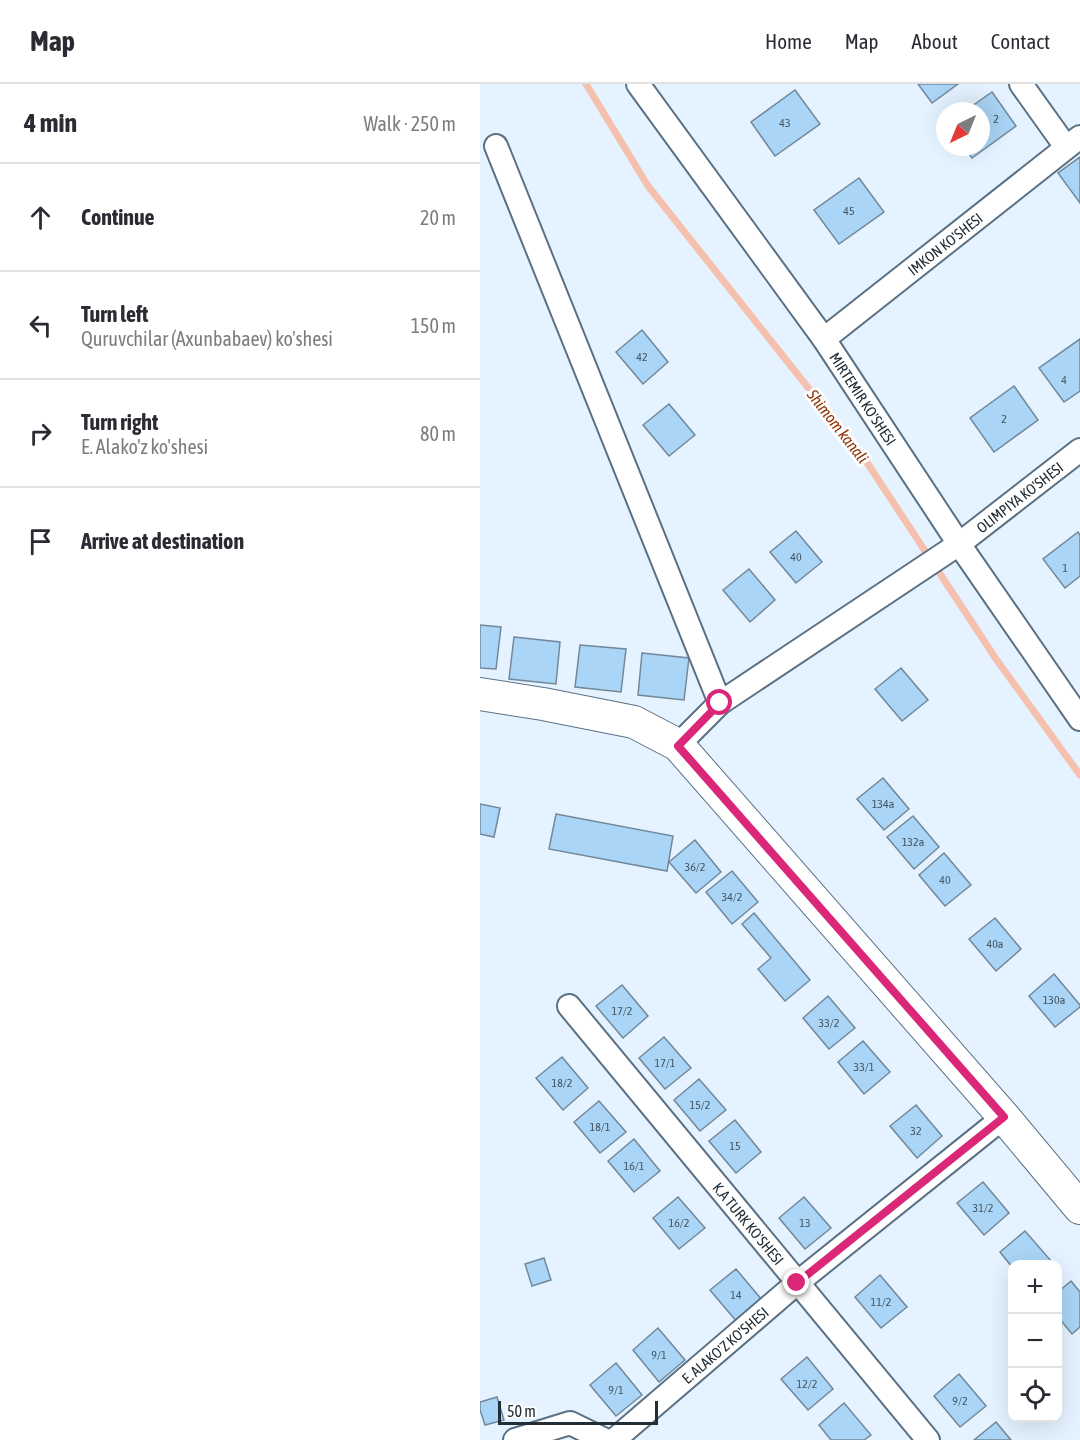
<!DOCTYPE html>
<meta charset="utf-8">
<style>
body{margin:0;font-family:"Asap Condensed",sans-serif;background:#f7f7f7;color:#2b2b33}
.controls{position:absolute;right:18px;bottom:18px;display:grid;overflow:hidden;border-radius:12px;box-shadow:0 6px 24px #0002}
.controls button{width:54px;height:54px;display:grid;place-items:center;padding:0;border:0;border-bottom:2px solid #e1e1e2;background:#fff;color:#2b2b33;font:30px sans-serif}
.compass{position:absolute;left:456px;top:18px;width:54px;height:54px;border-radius:50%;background:#fff;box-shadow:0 6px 24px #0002;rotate:223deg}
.scale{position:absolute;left:18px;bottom:15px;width:160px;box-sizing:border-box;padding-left:6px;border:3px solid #232d34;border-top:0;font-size:16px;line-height:21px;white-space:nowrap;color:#232d34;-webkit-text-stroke:4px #fdfdfd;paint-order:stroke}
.stop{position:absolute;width:18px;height:18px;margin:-14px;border:4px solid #db2777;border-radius:50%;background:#fff}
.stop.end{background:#db2777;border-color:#fff;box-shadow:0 2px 6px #0008}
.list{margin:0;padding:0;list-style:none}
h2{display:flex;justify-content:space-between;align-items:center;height:78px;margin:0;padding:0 24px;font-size:26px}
h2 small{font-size:20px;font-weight:400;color:#7c7c81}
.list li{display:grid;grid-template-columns:39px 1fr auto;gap:18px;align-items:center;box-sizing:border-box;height:108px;padding:0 24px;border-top:2px solid #e1e1e2}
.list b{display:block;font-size:22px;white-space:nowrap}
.list p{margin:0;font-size:20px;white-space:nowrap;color:#7c7c81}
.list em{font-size:20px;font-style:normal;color:#7c7c81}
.icon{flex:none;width:33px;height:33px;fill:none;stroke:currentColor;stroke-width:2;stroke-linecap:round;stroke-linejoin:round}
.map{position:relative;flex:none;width:600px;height:1356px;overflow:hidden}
header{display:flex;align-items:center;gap:36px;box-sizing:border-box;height:84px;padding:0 30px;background:#fff;border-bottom:2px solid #e1e1e2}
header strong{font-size:28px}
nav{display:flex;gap:33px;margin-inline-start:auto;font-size:21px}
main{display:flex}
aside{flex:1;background:#fff}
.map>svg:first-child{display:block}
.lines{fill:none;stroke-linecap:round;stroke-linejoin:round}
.stream{stroke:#f5c1ae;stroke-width:7}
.building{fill:#aad5f6;stroke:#72889a;stroke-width:1.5}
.minor-casing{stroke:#5b7183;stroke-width:26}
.secondary-casing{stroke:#5b7183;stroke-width:34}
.minor{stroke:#fff;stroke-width:22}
.secondary{stroke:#fff;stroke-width:32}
.route{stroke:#db2777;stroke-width:8}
.labels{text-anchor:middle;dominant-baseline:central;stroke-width:6;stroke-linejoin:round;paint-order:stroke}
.number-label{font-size:12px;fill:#455764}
.street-label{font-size:15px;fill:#232d34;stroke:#fdfdfd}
.water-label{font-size:16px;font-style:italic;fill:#913200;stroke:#fdfdfd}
</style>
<header>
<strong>Map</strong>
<nav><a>Home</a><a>Map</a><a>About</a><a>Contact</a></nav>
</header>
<main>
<aside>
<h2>4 min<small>Walk · 250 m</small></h2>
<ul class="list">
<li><svg class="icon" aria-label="ahead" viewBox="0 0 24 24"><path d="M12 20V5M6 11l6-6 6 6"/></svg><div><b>Continue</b></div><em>20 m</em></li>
<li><svg class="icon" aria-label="left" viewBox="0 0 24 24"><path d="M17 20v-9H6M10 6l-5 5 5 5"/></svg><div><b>Turn left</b><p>Quruvchilar (Axunbabaev) ko'shesi</p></div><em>150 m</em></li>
<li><svg class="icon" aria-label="right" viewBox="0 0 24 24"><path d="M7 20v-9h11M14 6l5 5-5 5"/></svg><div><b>Turn right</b><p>E. Alako'z ko'shesi</p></div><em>80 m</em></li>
<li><svg class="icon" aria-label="arrive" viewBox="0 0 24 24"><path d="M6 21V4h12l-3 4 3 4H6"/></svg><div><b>Arrive at destination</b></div></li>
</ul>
</aside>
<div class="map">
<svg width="600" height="1356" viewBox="0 0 600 1356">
<rect width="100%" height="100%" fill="#e4f3ff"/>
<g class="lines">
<polyline class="stream" points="106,0 168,102 384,374 516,575 600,691"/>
</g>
<g class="building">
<polygon points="438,0 478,0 452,19"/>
<polygon points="315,6 340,40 295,72 271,38"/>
<polygon points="512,8 536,42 492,74 484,63 501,63 501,27 485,27"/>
<polygon points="600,73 600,119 578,89"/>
<polygon points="379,94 404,128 359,160 334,126"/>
<polygon points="162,246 188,278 163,300 136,268"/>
<polygon points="600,255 600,307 584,318 559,284"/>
<polygon points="534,302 558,336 514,368 490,334"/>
<polygon points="189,320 215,351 189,372 163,341"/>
<polygon points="316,447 342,478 316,499 290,468"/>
<polygon points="598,448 600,451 600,492 585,504 563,475"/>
<polygon points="269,485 295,516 270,538 243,506"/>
<polygon points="0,541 21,543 16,585 0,584"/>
<polygon points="34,553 80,558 76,600 29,595"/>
<polygon points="100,561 146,565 141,608 95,603"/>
<polygon points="162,569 209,574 204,616 158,611"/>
<polygon points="421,584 448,616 422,637 395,605"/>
<polygon points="403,694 429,725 404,746 377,715"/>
<polygon points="0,720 20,724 14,753 0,750"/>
<polygon points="76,730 193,752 187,787 69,765"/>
<polygon points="433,732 459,763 434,785 407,753"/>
<polygon points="215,756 241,788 216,809 189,778"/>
<polygon points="464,769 491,801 465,822 439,791"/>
<polygon points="252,787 278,818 252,840 226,808"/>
<polygon points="274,829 330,896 305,917 278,885 291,874 262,840"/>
<polygon points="515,834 541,865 516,887 489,855"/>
<polygon points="574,890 600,921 600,923 575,943 549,912"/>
<polygon points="142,901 168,932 143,954 116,922"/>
<polygon points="348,912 375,944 349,965 323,934"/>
<polygon points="184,953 211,984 185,1005 159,974"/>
<polygon points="383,957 410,988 384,1010 358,978"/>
<polygon points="82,973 108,1004 83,1026 56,994"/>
<polygon points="219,995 246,1026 220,1047 194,1016"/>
<polygon points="119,1017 146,1048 120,1069 94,1038"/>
<polygon points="436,1021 462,1052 437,1074 410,1042"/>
<polygon points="255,1036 281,1068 256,1089 229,1057"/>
<polygon points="154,1055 180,1087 154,1108 128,1077"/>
<polygon points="503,1098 529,1129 504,1151 477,1119"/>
<polygon points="198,1113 225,1144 199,1165 173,1134"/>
<polygon points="324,1113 351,1144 325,1165 299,1134"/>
<polygon points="545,1147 572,1178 569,1180 532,1180 532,1183 520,1168"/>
<polygon points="64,1174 71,1196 52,1202 45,1180"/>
<polygon points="256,1185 282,1216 257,1238 230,1206"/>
<polygon points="400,1191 427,1223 401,1244 375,1213"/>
<polygon points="591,1197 600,1208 600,1243 592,1250 578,1233 578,1208"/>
<polygon points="178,1244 205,1276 179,1298 153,1266"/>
<polygon points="327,1273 353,1305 328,1326 301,1295"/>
<polygon points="136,1279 162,1311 136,1332 110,1301"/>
<polygon points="479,1290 506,1322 480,1343 454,1312"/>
<polygon points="17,1313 24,1336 5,1341 0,1326 0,1318"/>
<polygon points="364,1319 391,1351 384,1356 351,1356 339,1341"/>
<polygon points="516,1338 531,1356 494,1356"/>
</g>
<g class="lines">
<defs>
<g id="minor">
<path id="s1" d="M158 0 344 255 479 460 600 635"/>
<polyline points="541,0 586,63"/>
<polyline points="16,62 240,619"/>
<path id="s2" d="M344 255 600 53"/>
<path id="s3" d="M198 661 240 619 479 460 600 366"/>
<path id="s4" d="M89 922 448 1356"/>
<polyline points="35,1356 90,1339 125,1356"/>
<path id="s5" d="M134 1356 317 1199 524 1033"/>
</g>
<polyline id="secondary" points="0,610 63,620 154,638 198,661 524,1033 600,1124"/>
</defs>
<use href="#minor" class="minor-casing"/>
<use href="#secondary" class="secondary-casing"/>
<use href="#minor" class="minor"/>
<use href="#secondary" class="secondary"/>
</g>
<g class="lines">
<polyline class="route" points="240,619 198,662 524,1033 317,1199"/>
</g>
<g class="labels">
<g class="number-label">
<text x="516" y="35">2</text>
<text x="305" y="39">43</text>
<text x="369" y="127">45</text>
<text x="162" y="273">42</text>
<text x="584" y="296">4</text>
<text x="524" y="335">2</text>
<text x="316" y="473">40</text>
<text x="585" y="484">1</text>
<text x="403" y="720">134a</text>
<text x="433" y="758">132a</text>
<text x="215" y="783">36/2</text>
<text x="465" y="796">40</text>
<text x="252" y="813">34/2</text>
<text x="515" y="860">40a</text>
<text x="574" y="916">130a</text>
<text x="142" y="927">17/2</text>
<text x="349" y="939">33/2</text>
<text x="185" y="979">17/1</text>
<text x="384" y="983">33/1</text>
<text x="82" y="999">18/2</text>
<text x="220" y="1021">15/2</text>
<text x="120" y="1043">18/1</text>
<text x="436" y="1047">32</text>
<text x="255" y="1062">15</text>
<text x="154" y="1082">16/1</text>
<text x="503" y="1124">31/2</text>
<text x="199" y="1139">16/2</text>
<text x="325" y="1139">13</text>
<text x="256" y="1211">14</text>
<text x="401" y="1218">11/2</text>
<text x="179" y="1271">9/1</text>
<text x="327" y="1300">12/2</text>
<text x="136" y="1306">9/1</text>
<text x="480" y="1317">9/2</text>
</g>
<g class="street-label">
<text stroke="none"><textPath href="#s2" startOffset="154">IMKON KO'SHESI</textPath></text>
<text stroke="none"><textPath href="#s1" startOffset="387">MIRTEMIR KO'SHESI</textPath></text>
<text stroke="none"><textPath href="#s3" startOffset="423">OLIMPIYA KO'SHESI</textPath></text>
<text stroke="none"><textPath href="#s4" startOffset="282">K.A TURK KO'SHESI</textPath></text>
<text stroke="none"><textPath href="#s5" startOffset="146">E. ALAKO'Z KO'SHESI</textPath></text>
</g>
<g class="water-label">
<text transform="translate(358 342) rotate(52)">Shimom kanali</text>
</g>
</g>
</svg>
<div class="controls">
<button>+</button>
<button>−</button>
<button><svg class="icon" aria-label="locate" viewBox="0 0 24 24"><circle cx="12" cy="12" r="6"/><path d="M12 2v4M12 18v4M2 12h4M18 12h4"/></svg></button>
</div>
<svg class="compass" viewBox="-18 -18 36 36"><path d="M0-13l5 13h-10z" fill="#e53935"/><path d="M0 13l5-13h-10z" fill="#7c7c81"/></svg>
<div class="scale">50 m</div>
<div class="stop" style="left:240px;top:619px"></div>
<div class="stop end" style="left:317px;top:1199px"></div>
</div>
</main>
